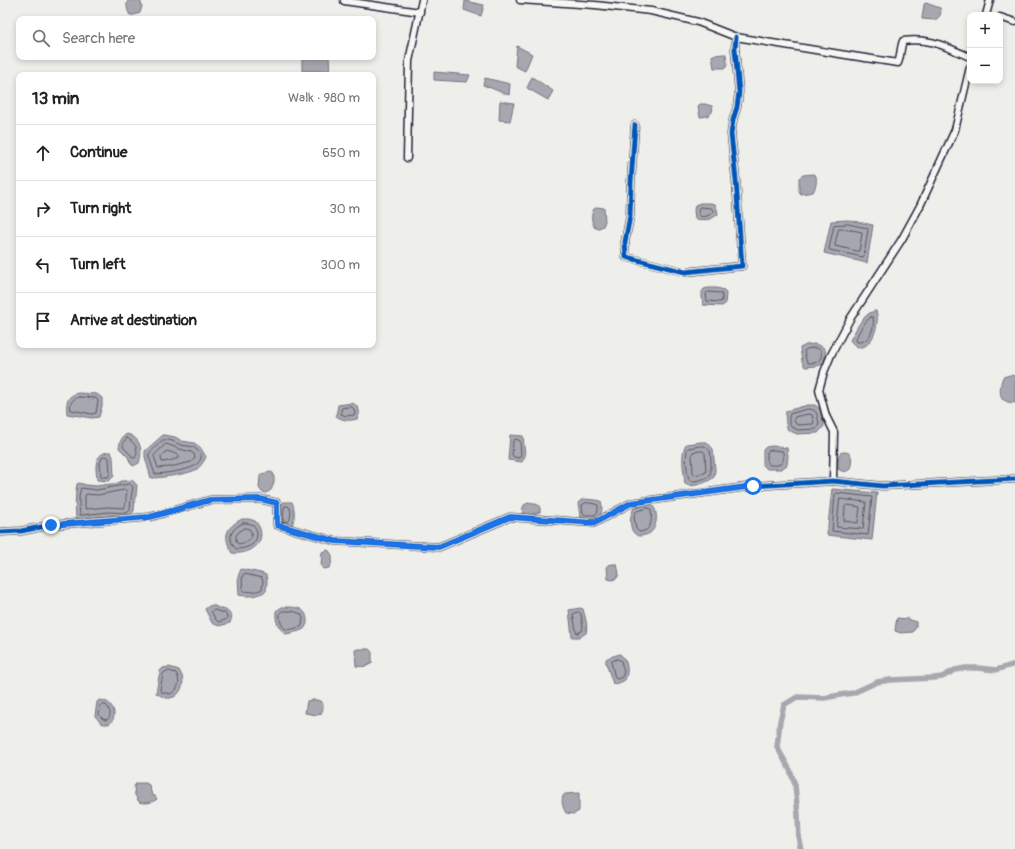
<!DOCTYPE html>
<meta charset="utf-8">
<style>
body{margin:0;font-family:Pangolin,sans-serif;background:#f2f2f2;color:#222}
.controls{position:absolute;right:12px;top:12px;display:grid;overflow:hidden;border-radius:8px;box-shadow:0 2px 6px #0003}
.controls button{width:36px;height:36px;display:grid;place-items:center;padding:0;border:0;border-bottom:1px solid #e0e0e0;background:#fff;color:#222;font:20px sans-serif}
.stop{position:absolute;width:12px;height:12px;margin:-9px;border:3px solid #1a73e8;border-radius:50%;background:#fff}
.stop.end{background:#1a73e8;border-color:#fff;box-shadow:0 1px 4px #0008}
.list{margin:0;padding:0;list-style:none}
h2{display:flex;justify-content:space-between;align-items:center;height:52px;margin:0;padding:0 16px;font-size:17px}
h2 small{font-size:13px;font-weight:400;color:#767676}
.list li{display:grid;grid-template-columns:26px 1fr auto;gap:12px;align-items:center;box-sizing:border-box;height:56px;padding:0 16px;border-top:1px solid #e0e0e0}
.list b{display:block;font-size:15px;white-space:nowrap}
.list em{font-size:13px;font-style:normal;color:#767676}
.icon{flex:none;width:22px;height:22px;fill:none;stroke:currentColor;stroke-width:2;stroke-linecap:round;stroke-linejoin:round}
.map{position:relative;flex:none;width:1015px;height:849px;overflow:hidden}
.search{position:absolute;background:#fff;box-shadow:0 2px 6px #0003;left:16px;top:16px;width:360px;height:44px;display:flex;align-items:center;gap:10px;box-sizing:border-box;padding:0 14px;border-radius:8px;color:#767676;font-size:15px}
.panel{position:absolute;background:#fff;box-shadow:0 2px 6px #0003;left:16px;top:72px;width:360px;height:276px;border-radius:8px}
.map>svg:first-child{display:block}
.water{fill:#a7a7af;stroke:#727281}
.lines{fill:none;stroke-linecap:round;stroke-linejoin:round}
.shore{stroke:#575769;stroke-width:1}
.canal{stroke:#a7a7af;stroke-width:5.5}
.minor-casing{stroke:#22223b;stroke-width:9}
.minor{stroke:#f6f6f2;stroke-width:6}
.cycleway-casing{stroke:#f6f6f2;stroke-width:8}
.cycleway{stroke:#0057b8;stroke-width:5}
.route{stroke:#1a73e8;stroke-width:5}
</style>
<div class="map">
<svg width="1015" height="849" viewBox="0 0 1015 849">
<rect width="100%" height="100%" fill="#eeeeeb"/>
<filter id="ink" filterUnits="userSpaceOnUse"><feTurbulence type="fractalNoise" baseFrequency=".025" numOctaves="2"/><feDisplacementMap in="SourceGraphic" scale="8" xChannelSelector="R" yChannelSelector="G"/><feConvolveMatrix kernelMatrix="1 2 1 2 8 2 1 2 1" color-interpolation-filters="sRGB"/></filter>
<g filter="url(#ink)">
<g class="water">
<path d="M128 0H140L142 6 140 13 134 15H130C127 10 126 6 128 0Z"/>
<polygon points="465,1 484,5 481,16 464,10"/>
<path d="M926 3 940 8C942 14 940 17 935 20L922 19V18L924 5V4Z"/>
<polygon points="517,46 532,54 525,71 515,66"/>
<polygon points="724,54 726,54 727,64 726,67 725,68 714,68 712,56 713,55"/>
<polygon points="302,57 329,57 330,71 302,71"/>
<polygon points="434,72 470,75 467,82 434,80"/>
<polygon points="532,77 553,91 548,100 527,88"/>
<polygon points="485,78 510,84 509,95 483,85"/>
<polygon points="500,101 514,103 510,121 499,120"/>
<path d="M700 104H705L712 106C715 114 707 117 700 117L698 106Z"/>
<path d="M813 174 816 176C817 182 816 187 813 192L801 194 799 191V178L803 175Z"/>
<path d="M700 203H710L715 204 717 209 718 214C710 221 705 220 695 219L694 210 695 205Z"/>
<path d="M597 207 604 208 605 221 603 226 599 228H595C591 222 591 216 593 210Z"/>
<polygon points="848,220 873,225 867,263 824,253 831,221"/>
<polygon points="708,288 717,288 724,290 726,293 725,304 722,306 703,305 702,297 702,292 704,289"/>
<path d="M874 311H876C882 328 865 362 850 340 856 330 862 315 874 311Z"/>
<path d="M814 344C828 347 827 352 823 364L817 366 805 367 802 361 800 348 806 345Z"/>
<path d="M1010 375 1015 376V403L1008 402 1002 399C999 391 1000 385 1003 377Z"/>
<path d="M78 393 97 394 102 398V406L99 417 92 418 67 414C66 404 66 396 78 393Z"/>
<path d="M352 403C360 406 361 413 357 419 349 421 344 421 336 416L338 405Z"/>
<path d="M808 405H815L820 409 824 426 818 433 797 434 788 430C785 423 785 418 786 411Z"/>
<path d="M127 434C141 438 143 450 139 463L133 466 131 464 128 457 119 448C120 442 121 437 127 434Z"/>
<path d="M163 435 170 436 175 437 182 441 194 443 200 447 206 457C204 461 201 466 197 469 190 474 160 478 151 478L145 457V451Z"/>
<polygon points="510,435 523,436 525,456 522,462 508,460"/>
<path d="M701 442H707L713 449 715 470 714 477C707 483 693 488 685 484 684 472 680 454 686 444Z"/>
<polygon points="773,446 787,448 788,456 787,465 781,469 767,469 763,465 763,450 766,447"/>
<path d="M107 452H111L113 457 114 476 109 481 97 480C96 468 93 456 107 452Z"/>
<path d="M844 452C854 452 852 462 850 469 845 473 843 472 838 469V460L840 453Z"/>
<path d="M271 472 273 473C275 480 274 484 271 490L266 493 262 492 259 488 260 476 261 474Z"/>
<path d="M132 480 137 485 136 496 135 498 134 511 129 517 109 516 88 518 80 520 76 518C75 506 75 496 77 484L79 483 86 485 96 486 118 483 122 481H124Z"/>
<polygon points="832,489 877,493 872,540 827,535"/>
<path d="M584 499 596 500 601 501C603 509 602 512 598 519H584L580 516 578 503 580 501Z"/>
<path d="M284 502H292C295 509 295 519 292 525L288 526 279 522 281 504Z"/>
<path d="M528 503C535 505 541 502 540 512 534 514 528 515 522 514L523 507 524 505Z"/>
<path d="M650 504C659 508 658 527 650 533 647 535 642 536 638 536 636 535 634 533 633 532 629 525 630 514 634 508Z"/>
<path d="M242 519H249L255 521C257 523 259 526 260 529 265 546 247 555 232 553 223 536 225 528 242 519Z"/>
<path d="M328 550C334 555 333 562 329 568L323 569 321 566 322 552Z"/>
<polygon points="613,564 617,564 619,574 617,578 612,580 608,579 607,567 608,565"/>
<path d="M241 569 261 573 266 575 267 581 266 591C258 596 248 597 239 595L238 577Z"/>
<path d="M213 605C222 611 224 606 232 616L230 623 219 626 212 623 205 609 209 606Z"/>
<path d="M282 607C294 607 308 606 307 623 306 626 305 629 302 630 297 632 291 633 286 634 278 628 275 621 276 611Z"/>
<path d="M580 608 583 609C585 617 588 625 586 633L580 637H572L569 610Z"/>
<polygon points="897,618 908,619 916,622 916,627 913,632 901,633 895,631 896,623"/>
<path d="M358 649H369L372 652V663C367 667 362 667 356 666L355 650Z"/>
<path d="M620 654C628 662 629 670 625 680L619 683 613 684 606 663V659L610 657Z"/>
<path d="M169 667 179 670C180 672 181 674 182 676 185 684 180 697 170 698 165 699 160 695 156 693L160 671 163 668Z"/>
<path d="M99 700C119 701 117 726 105 724 100 724 98 719 95 716L97 702Z"/>
<path d="M311 700H317L322 702C324 706 323 709 321 714L317 715 305 713 307 701Z"/>
<path d="M137 783H146L149 785 152 795 155 796 157 799C152 803 145 804 139 802L135 795 134 786Z"/>
<path d="M579 793V811L574 814 566 813C563 808 561 802 563 796L565 794Z"/>
</g>
<g class="lines">
<g class="shore">
<path d="M700 207 711 208 713 210V212C711 215 702 219 699 215 698 213 698 210 699 208Z"/>
<polygon points="848,224 867,228 868,229 864,256 863,257 830,250 829,249 834,225"/>
<polygon points="839,229 847,229 862,232 862,234 859,251 857,251 835,246 835,244 838,231"/>
<polygon points="708,292 721,293 722,295 722,301 720,302 707,301 706,294"/>
<path d="M871 317H873C875 328 870 343 857 342L856 339C859 331 864 322 871 317Z"/>
<path d="M814 348C816 348 819 348 820 350 823 353 821 360 817 362 815 363 811 363 808 363L806 360 804 351 807 349Z"/>
<path d="M79 397 96 398 98 401 96 413 92 414 71 410C69 404 72 399 79 397Z"/>
<polygon points="352,407 354,409 355,414 354,415 346,416 341,414 341,410 342,408"/>
<path d="M808 409C818 409 817 415 819 424L816 429 798 430 791 427C789 423 788 418 790 414Z"/>
<polygon points="809,414 812,415 814,422 813,424 798,425 795,423 794,419 795,417"/>
<path d="M127 438C135 442 140 451 135 458H133L131 455 123 447C123 444 124 440 127 438Z"/>
<polygon points="515,439 519,440 520,441 521,455 519,458 514,457 512,455 513,441"/>
<path d="M163 440C170 439 174 442 181 445 185 446 189 446 193 447 196 449 201 453 201 456 202 459 197 465 194 466 189 470 162 474 155 474L149 457V454Z"/>
<polygon points="166,444 172,446 180,449 191,452 194,454 195,458 191,462 170,467 158,468 154,456"/>
<path d="M701 446H705C706 447 709 450 710 451 711 455 712 474 709 476 704 480 695 481 690 481 686 474 686 458 687 449L689 448Z"/>
<path d="M773 450 782 451 783 452C785 464 780 466 770 465L767 463V452L768 451Z"/>
<polygon points="167,451 179,455 179,458 169,461 162,462 161,458"/>
<polygon points="701,451 703,451 705,453 706,471 705,473 694,475 693,474 692,454 693,452"/>
<polygon points="107,456 109,458 110,474 108,477 102,477 101,476 100,463 102,458"/>
<path d="M130 484 133 487 131 498 130 510 127 513 109 512 82 515H80C79 506 78 496 81 488L96 490Z"/>
<path d="M124 490H126L127 492C125 497 127 504 124 508L108 507 86 509 85 508V496L86 494 97 495Z"/>
<polygon points="837,493 872,497 868,535 832,531 835,495"/>
<polygon points="840,499 866,502 863,529 837,527"/>
<polygon points="590,503 595,504 598,505 598,511 595,515 585,515 583,513 582,505 585,503"/>
<polygon points="847,505 860,507 858,523 844,521 845,507"/>
<path d="M285 506H288L290 508C291 512 291 519 288 522L284 521 283 520 284 508Z"/>
<path d="M649 508 651 510C652 521 652 531 639 532L636 529 634 517 635 513 637 511Z"/>
<path d="M243 523C246 523 250 523 253 525 255 526 257 531 257 534 257 545 246 549 236 549 226 538 231 529 243 523Z"/>
<path d="M245 528 249 529 251 531C253 540 246 543 238 544L236 541V535L241 530Z"/>
<path d="M245 574 262 578 263 581 262 589C257 592 249 592 243 591L242 578 243 575Z"/>
<polygon points="212,611 214,610 225,613 227,617 227,619 219,622 216,620 212,613"/>
<path d="M283 611H293L301 614 303 618 302 625 301 627C297 627 290 631 286 629 281 627 279 618 280 613Z"/>
<polygon points="579,612 581,614 583,627 582,631 577,633 576,631 573,614 575,613"/>
<polygon points="618,659 621,661 624,672 622,677 617,679 615,678 611,662 612,661"/>
<path d="M169 671 176 673C181 681 179 690 170 694L161 692 160 690 163 674 165 672Z"/>
<path d="M101 705H106C110 709 112 716 107 720L103 719 99 715 100 706Z"/>
</g>
<polyline class="canal" points="801,849 799,841 798,815 795,785 790,770 777,747 780,721 784,705 797,697 824,698 840,695 853,693 877,682 890,680 934,678 942,677 955,670 966,668 978,668 996,670 1015,664"/>
<defs>
<g id="minor">
<polyline points="345,0 344,1 420,12"/>
<path d="M520 0 595 5 651 11 698 22 736 37 846 55 898 63C901 56 900 48 903 41 929 37 946 47 970 57"/>
<polyline points="986,15 990,0"/>
<polyline points="1000,17 1015,22"/>
<polyline points="635,125 631,182 630,216 625,242 626,257 685,272 742,266 736,180 731,134 733,120 737,107 739,92 735,49 736,37"/>
<polyline points="407,158 409,61 422,0"/>
<polyline points="833,481 834,432 826,416 819,390 824,372 831,355 850,319 902,239 920,206 955,130 970,67"/>
<polyline points="0,532 21,531 51,525 150,517 210,500 260,499 277,503 277,525 335,541 439,547 510,517 594,523 631,503 753,486 833,481 883,486 1015,479"/>
</g>
</defs>
<use href="#minor" class="minor-casing"/>
<use href="#minor" class="minor"/>
<defs>
<g id="cycleway">
<polyline points="635,125 631,182 630,216 625,242 626,257 685,272 742,266 736,180 731,134 733,120 737,107 739,92 735,49 736,37"/>
<polyline points="0,532 21,531 51,525 150,517 210,500 260,499 277,503 277,525 335,541 439,547 510,517 594,523 631,503 753,486 833,481 883,486 1015,479"/>
</g>
</defs>
<use href="#cycleway" class="cycleway-casing"/>
<use href="#cycleway" class="cycleway"/>
</g>
</g>
<g class="lines" filter="url(#ink)">
<polyline class="route" points="51,525 150,517 210,500 260,499 277,503 277,525 335,541 438,547 510,517 594,523 631,503 753,486"/>
</g>
</svg>
<div class="controls">
<button>+</button>
<button>−</button>
</div>
<div class="stop" style="left:753px;top:486px"></div>
<div class="stop end" style="left:51px;top:525px"></div>
<div class="search"><svg class="icon" aria-label="search" viewBox="0 0 24 24"><circle cx="10" cy="10" r="6"/><path d="M15 15l6 6"/></svg>Search here</div>
<section class="panel">
<h2>13 min<small>Walk · 980 m</small></h2>
<ul class="list">
<li><svg class="icon" aria-label="ahead" viewBox="0 0 24 24"><path d="M12 20V5M6 11l6-6 6 6"/></svg><div><b>Continue</b></div><em>650 m</em></li>
<li><svg class="icon" aria-label="right" viewBox="0 0 24 24"><path d="M7 20v-9h11M14 6l5 5-5 5"/></svg><div><b>Turn right</b></div><em>30 m</em></li>
<li><svg class="icon" aria-label="left" viewBox="0 0 24 24"><path d="M17 20v-9H6M10 6l-5 5 5 5"/></svg><div><b>Turn left</b></div><em>300 m</em></li>
<li><svg class="icon" aria-label="arrive" viewBox="0 0 24 24"><path d="M6 21V4h12l-3 4 3 4H6"/></svg><div><b>Arrive at destination</b></div></li>
</ul>
</section>
</div>
